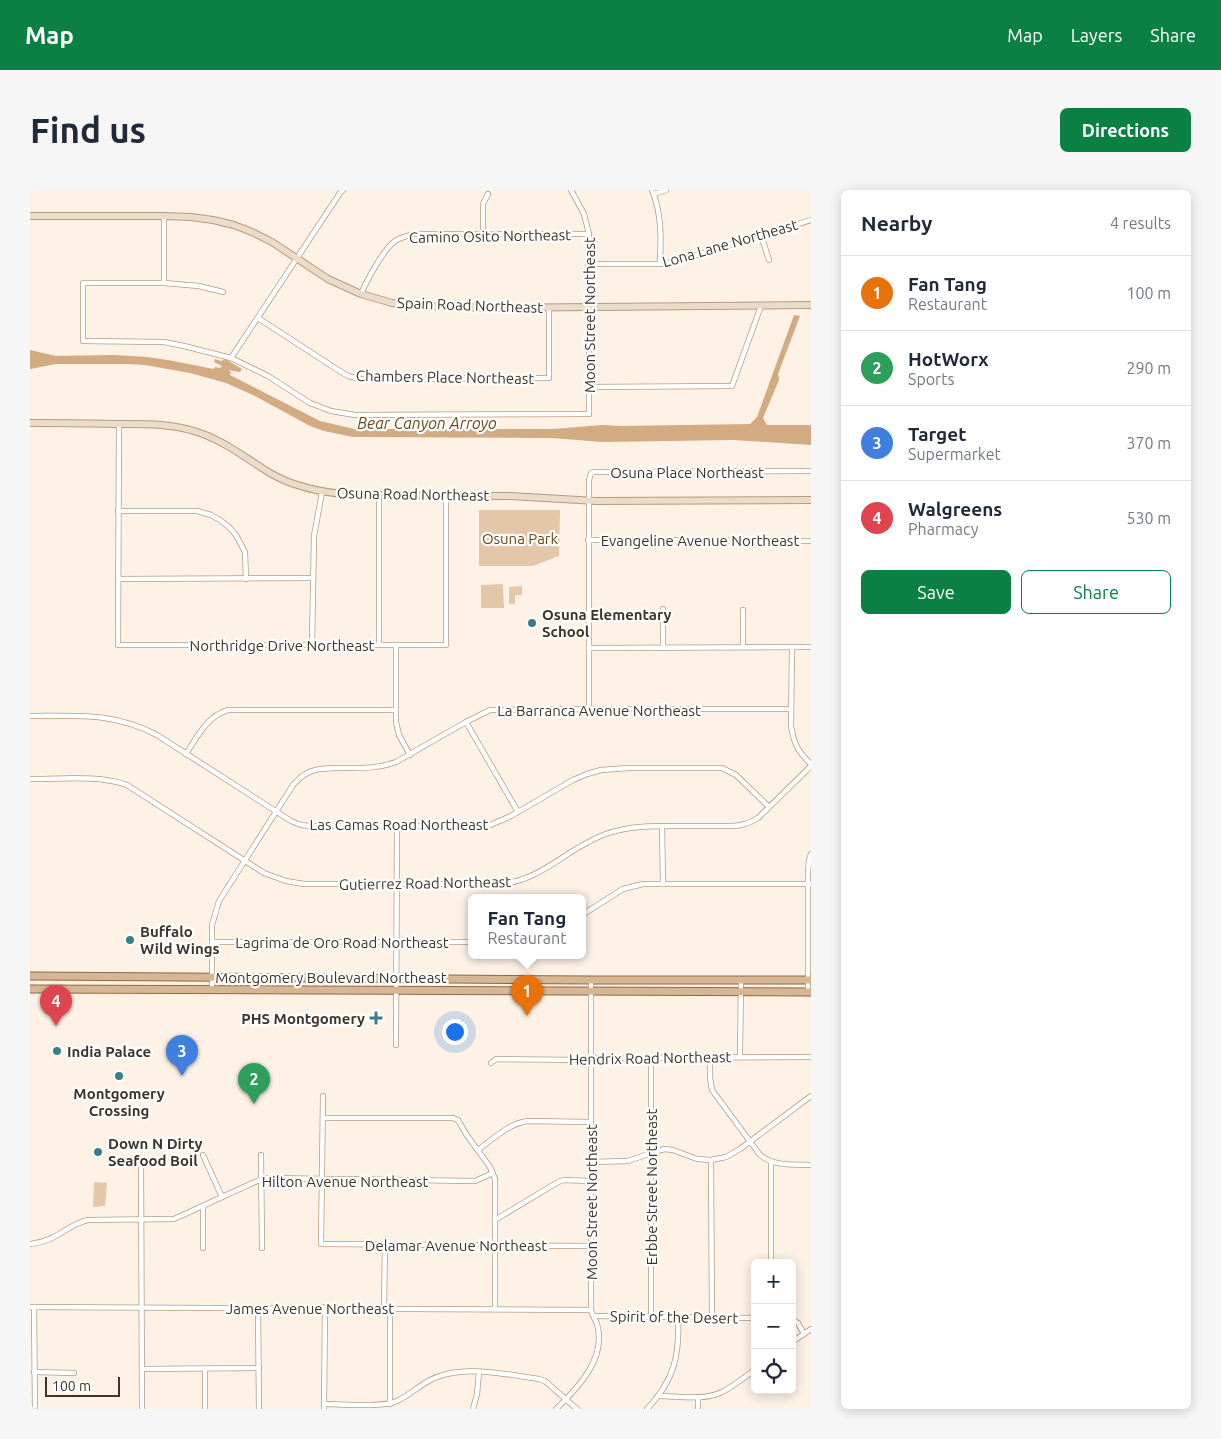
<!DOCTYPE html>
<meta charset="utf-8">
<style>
body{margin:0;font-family:Ubuntu,sans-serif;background:#f6f6f7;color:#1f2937}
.controls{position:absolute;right:15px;bottom:15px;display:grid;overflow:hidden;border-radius:8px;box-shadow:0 2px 12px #0003}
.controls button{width:45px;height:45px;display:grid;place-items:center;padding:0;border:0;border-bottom:1px solid #e0e1e3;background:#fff;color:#1f2937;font:25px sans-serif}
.scale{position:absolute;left:15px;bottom:12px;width:75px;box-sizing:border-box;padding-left:5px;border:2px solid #3f3429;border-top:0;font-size:14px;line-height:18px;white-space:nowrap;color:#3f3429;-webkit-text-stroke:4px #fff;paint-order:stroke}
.you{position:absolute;left:424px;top:841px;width:18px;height:18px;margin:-12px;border:4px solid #fff;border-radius:50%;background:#1a73e8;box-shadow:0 0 0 8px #1a73e833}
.badge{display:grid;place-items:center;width:32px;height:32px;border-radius:50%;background:#0b8043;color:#fff;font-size:16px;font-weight:700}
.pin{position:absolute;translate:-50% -41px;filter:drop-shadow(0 1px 2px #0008)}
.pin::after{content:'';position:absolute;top:26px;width:18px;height:15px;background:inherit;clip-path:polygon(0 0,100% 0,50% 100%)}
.popup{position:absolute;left:438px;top:704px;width:118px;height:65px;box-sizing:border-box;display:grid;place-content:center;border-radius:8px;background:#fff;filter:drop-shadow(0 1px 4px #0005);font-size:16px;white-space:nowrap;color:#747a83}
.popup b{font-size:19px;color:#1f2937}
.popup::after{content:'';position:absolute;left:50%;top:100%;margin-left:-10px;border:10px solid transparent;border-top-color:#fff}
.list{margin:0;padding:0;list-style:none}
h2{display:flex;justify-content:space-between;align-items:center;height:65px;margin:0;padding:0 20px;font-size:21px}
h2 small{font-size:16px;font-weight:400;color:#747a83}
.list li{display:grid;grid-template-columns:32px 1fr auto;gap:15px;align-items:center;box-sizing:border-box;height:75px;padding:0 20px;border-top:1px solid #e0e1e3}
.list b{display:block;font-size:19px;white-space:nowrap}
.list p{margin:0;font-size:16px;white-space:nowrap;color:#747a83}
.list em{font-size:16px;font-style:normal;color:#747a83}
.actions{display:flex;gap:10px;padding:15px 20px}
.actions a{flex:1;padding:11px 0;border:1px solid #0b8043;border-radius:8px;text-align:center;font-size:18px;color:#0b8043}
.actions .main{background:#0b8043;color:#fff}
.icon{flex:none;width:28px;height:28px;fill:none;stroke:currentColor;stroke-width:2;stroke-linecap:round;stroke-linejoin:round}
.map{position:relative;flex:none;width:781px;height:1219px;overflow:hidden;border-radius:8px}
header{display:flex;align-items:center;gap:30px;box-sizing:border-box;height:70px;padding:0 25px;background:#0b8043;color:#fff}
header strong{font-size:24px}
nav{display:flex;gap:28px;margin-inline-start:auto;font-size:18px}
.intro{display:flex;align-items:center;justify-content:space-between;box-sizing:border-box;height:120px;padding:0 30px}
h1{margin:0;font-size:35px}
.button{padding:12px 22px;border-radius:8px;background:#0b8043;color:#fff;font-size:18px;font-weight:700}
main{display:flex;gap:30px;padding:0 30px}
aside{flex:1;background:#fff;border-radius:8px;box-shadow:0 2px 12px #0003}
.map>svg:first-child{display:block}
.green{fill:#e4c6a8}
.water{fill:#d3ab83}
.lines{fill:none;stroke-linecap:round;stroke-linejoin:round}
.street-casing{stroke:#b69b80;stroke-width:6}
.secondary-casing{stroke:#b69b80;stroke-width:8}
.primary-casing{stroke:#906940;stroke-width:9}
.street{stroke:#fff;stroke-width:4.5}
.secondary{stroke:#ebdbc9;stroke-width:6}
.primary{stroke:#d7b694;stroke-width:7}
.poi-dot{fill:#387f89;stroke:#fff;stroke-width:2}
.labels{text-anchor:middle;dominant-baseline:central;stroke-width:4.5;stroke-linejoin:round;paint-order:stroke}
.street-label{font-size:15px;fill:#3f3429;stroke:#fff}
.park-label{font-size:15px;fill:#6d4516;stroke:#fff}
.poi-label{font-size:15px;font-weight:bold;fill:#3f3429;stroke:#fff;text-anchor:start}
.water-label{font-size:16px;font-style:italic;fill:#724a1c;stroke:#fff}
</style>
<header>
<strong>Map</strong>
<nav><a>Map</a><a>Layers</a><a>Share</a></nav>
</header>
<div class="intro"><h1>Find us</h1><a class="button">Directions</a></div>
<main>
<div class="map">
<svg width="781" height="1219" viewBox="0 0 781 1219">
<rect width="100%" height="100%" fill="#fef2e7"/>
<g class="green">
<polygon points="449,320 530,320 529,366 503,376 449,376"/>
<polygon points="473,394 474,418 451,418 451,395"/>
<polygon points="492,396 492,405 485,405 485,414 479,414 479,397"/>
<polygon points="64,992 77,993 75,1016 63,1017"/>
</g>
<polygon class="water" points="764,125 770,126 748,184 749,188 749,190 733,228 737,235 781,235 781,255 704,250 572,252 522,248 323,247 294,241 280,236 223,205 196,193 160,183 115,175 97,174 26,174 0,179 0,160 26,166 84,165 117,167 138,170 184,179 185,177 190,178 192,176 184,172 185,169 191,171 195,169 212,179 210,182 198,180 201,182 200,185 208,189 290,231 324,239 523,239 572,235 591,236 720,234 727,227"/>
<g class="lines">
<defs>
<g id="street">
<path d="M622 0C632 24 631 49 630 74"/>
<polyline points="624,4 636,0"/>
<polyline points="453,44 453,14 458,4"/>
<polyline points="731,45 739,70"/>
<polyline points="558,74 630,74 644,72 781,30"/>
<polyline points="134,93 134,26"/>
<polyline points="193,102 169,96 134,93 53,93 53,151 134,152 154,156 201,168 238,186 280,213 301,221 325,225 559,224 559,44 554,24 541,0"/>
<path d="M331 104C337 90 353 60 365 51 371 47 377 46 384 44H559"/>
<polyline points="228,128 305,178 318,186 331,189 519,188 519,117"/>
<polyline points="201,168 310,3 313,0"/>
<polyline points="559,197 702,196 731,116"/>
<polyline points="89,234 88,455 416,455 416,306"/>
<polyline points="88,321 167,321 181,325 190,330 199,337 206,345 215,362 216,389"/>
<polyline points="558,350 781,351"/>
<polyline points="88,389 283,388"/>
<polyline points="633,419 633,457"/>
<polyline points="713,420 713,457"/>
<polyline points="282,455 284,346 292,302"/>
<polyline points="349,455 349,305"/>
<polyline points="366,455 366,532 369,545 380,565"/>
<path d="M762 457 761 536C764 554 768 562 781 574"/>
<polyline points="559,458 781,457"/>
<polyline points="559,519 559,290 561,283 564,282 781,281"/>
<path d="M0 526C48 526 83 522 127 545L261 631 271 635 279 636H458L481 626 543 590 557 584 571 580 598 578H692L706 585 739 617"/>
<polyline points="436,532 488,622"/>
<path d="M156 564C167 547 177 526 198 520H366"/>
<path d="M0 589C29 589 69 585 97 595L234 683 256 691 274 694H469C513 691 536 658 576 644 598 636 621 636 644 636 664 636 683 636 702 636 713 636 720 633 728 628L781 576"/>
<polyline points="632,636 633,694"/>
<polyline points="552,725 593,699 613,694 781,694"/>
<polyline points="182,752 442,752"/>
<path d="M182 800V735L189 711 263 595C269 589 274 583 282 581 290 578 300 578 309 578 328 578 348 579 366 572L436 532 460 520 554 519H761"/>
<polyline points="778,802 778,682 779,670 781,664"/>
<polyline points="366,855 367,637"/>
<path d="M680 867V888L682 900 730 965C745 977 763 974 781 975"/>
<polyline points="710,867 711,790"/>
<polyline points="461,873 466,869 553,870 567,868 781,867"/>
<polyline points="293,906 291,1054 561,1056"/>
<polyline points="293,928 423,928 428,930 436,944 460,977 465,989 465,1119"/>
<path d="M448 960C463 949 478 934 497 931L560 932"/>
<polyline points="173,965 192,1007"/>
<polyline points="231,965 232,1058"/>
<polyline points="111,970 112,1219"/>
<polyline points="681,970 682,1128"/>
<polyline points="561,972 598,971 627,961 635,959 643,960 667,969 681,970 696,967 710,959 781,906"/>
<polyline points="741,972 741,1073"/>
<polyline points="173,1016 173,1058"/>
<polyline points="465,1030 528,992 534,990 561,991"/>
<path d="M0 1054C26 1052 36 1035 58 1030L144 1029 227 991 237 988 445 991 463 983"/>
<polyline points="0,1117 561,1120"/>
<polyline points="4,1117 5,1219"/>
<polyline points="228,1117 229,1219"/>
<polyline points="354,1118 355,1055"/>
<polyline points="563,1126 725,1128"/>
<polyline points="621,1127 621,868"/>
<polyline points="762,1130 768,1133 774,1144"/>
<polyline points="762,1152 781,1139"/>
<polyline points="112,1179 229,1178"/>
<polyline points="175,1179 175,1219"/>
<polyline points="4,1182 44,1183"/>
<path d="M630 1206C649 1206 674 1211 692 1202 704 1196 714 1187 725 1180"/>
<polyline points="668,1207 668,1219"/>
<path d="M294 1214C311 1214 352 1218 367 1211 386 1202 394 1189 417 1184 446 1177 480 1185 509 1189L515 1191 547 1219"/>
<polyline points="360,1214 360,1118"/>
<polyline points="294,1219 295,1117"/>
<polyline points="443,1219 447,1204 449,1182"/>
<path d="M526 1219C548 1198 577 1168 567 1134 565 1129 562 1124 561 1120V790"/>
<path d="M617 1219C644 1191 650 1165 648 1127"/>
</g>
<g id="secondary">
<polyline points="0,26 134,26 161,27 183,30 204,35 222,42 242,52 298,89 331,104 362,113 392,116 464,118 781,115"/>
<path d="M0 233C28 233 56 233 84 234 113 234 142 233 170 243 196 252 217 269 240 283 265 298 295 303 324 305L480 306 566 311 781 310"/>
</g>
<g id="primary">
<polyline points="0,786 561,790 781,790"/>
<polyline points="0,799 781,802"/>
</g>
</defs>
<use href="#street" class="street-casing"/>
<use href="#secondary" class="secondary-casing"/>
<use href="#primary" class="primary-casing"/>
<use href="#street" class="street"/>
<use href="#secondary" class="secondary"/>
<use href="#primary" class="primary"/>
</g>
<g class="poi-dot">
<circle cx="502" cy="433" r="5"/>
<circle cx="100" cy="750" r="5"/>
<path d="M343.5 820.5h5v5h5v5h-5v5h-5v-5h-5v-5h5z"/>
<circle cx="27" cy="861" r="5"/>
<circle cx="89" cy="886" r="5"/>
<circle cx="68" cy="962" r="5"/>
</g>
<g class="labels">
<g class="street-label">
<text transform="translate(460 46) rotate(-1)">Camino Osito Northeast</text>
<text transform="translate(700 53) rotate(-16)">Lona Lane Northeast</text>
<text transform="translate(440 115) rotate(2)">Spain Road Northeast</text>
<text transform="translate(559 125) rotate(-90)">Moon Street Northeast</text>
<text transform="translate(415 187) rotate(1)">Chambers Place Northeast</text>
<text x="657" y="282">Osuna Place Northeast</text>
<text transform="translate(383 304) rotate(1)">Osuna Road Northeast</text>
<text x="670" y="350">Evangeline Avenue Northeast</text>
<text x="252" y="455">Northridge Drive Northeast</text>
<text x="569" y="520">La Barranca Avenue Northeast</text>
<text x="369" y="634">Las Camas Road Northeast</text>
<text transform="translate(395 693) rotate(-1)">Gutierrez Road Northeast</text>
<text x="312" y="752">Lagrima de Oro Road Northeast</text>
<text x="301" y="787">Montgomery Boulevard Northeast</text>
<text transform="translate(620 868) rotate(-1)">Hendrix Road Northeast</text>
<text x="315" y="991">Hilton Avenue Northeast</text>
<text transform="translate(621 997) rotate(-90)">Erbbe Street Northeast</text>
<text transform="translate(561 1012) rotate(-90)">Moon Street Northeast</text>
<text x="426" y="1055">Delamar Avenue Northeast</text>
<text x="280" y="1118">James Avenue Northeast</text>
<text transform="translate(644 1127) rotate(1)">Spirit of the Desert</text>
</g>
<g class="park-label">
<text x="490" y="348">Osuna Park</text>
</g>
<g class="poi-label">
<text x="512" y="424">Osuna Elementary<tspan x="512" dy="17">School</tspan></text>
<text x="110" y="741">Buffalo<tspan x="110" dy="17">Wild Wings</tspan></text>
<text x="335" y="828" text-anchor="end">PHS Montgomery</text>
<text x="37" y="861">India Palace</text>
<text x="89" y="903" text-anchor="middle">Montgomery<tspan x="89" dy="17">Crossing</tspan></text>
<text x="78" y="953">Down N Dirty<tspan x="78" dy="17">Seafood Boil</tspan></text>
</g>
<g class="water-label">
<text x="397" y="233">Bear Canyon Arroyo</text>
</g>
</g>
</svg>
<div class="controls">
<button>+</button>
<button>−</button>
<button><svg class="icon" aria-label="locate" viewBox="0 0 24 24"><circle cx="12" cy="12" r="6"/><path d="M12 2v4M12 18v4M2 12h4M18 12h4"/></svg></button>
</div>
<div class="scale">100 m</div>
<div class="you"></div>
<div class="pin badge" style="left:497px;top:826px;background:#e8710a">1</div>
<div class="popup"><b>Fan Tang</b>Restaurant</div>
<div class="pin badge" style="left:224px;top:914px;background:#2e9e5b">2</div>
<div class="pin badge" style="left:152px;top:886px;background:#3f7fe0">3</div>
<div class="pin badge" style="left:26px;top:836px;background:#e0444e">4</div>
</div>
<aside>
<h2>Nearby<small>4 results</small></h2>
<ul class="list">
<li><span class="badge" style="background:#e8710a">1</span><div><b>Fan Tang</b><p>Restaurant</p></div><em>100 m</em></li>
<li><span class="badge" style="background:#2e9e5b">2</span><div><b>HotWorx</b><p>Sports</p></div><em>290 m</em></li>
<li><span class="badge" style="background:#3f7fe0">3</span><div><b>Target</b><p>Supermarket</p></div><em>370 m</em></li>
<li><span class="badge" style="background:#e0444e">4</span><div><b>Walgreens</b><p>Pharmacy</p></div><em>530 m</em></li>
</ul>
<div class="actions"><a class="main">Save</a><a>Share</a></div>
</aside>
</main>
